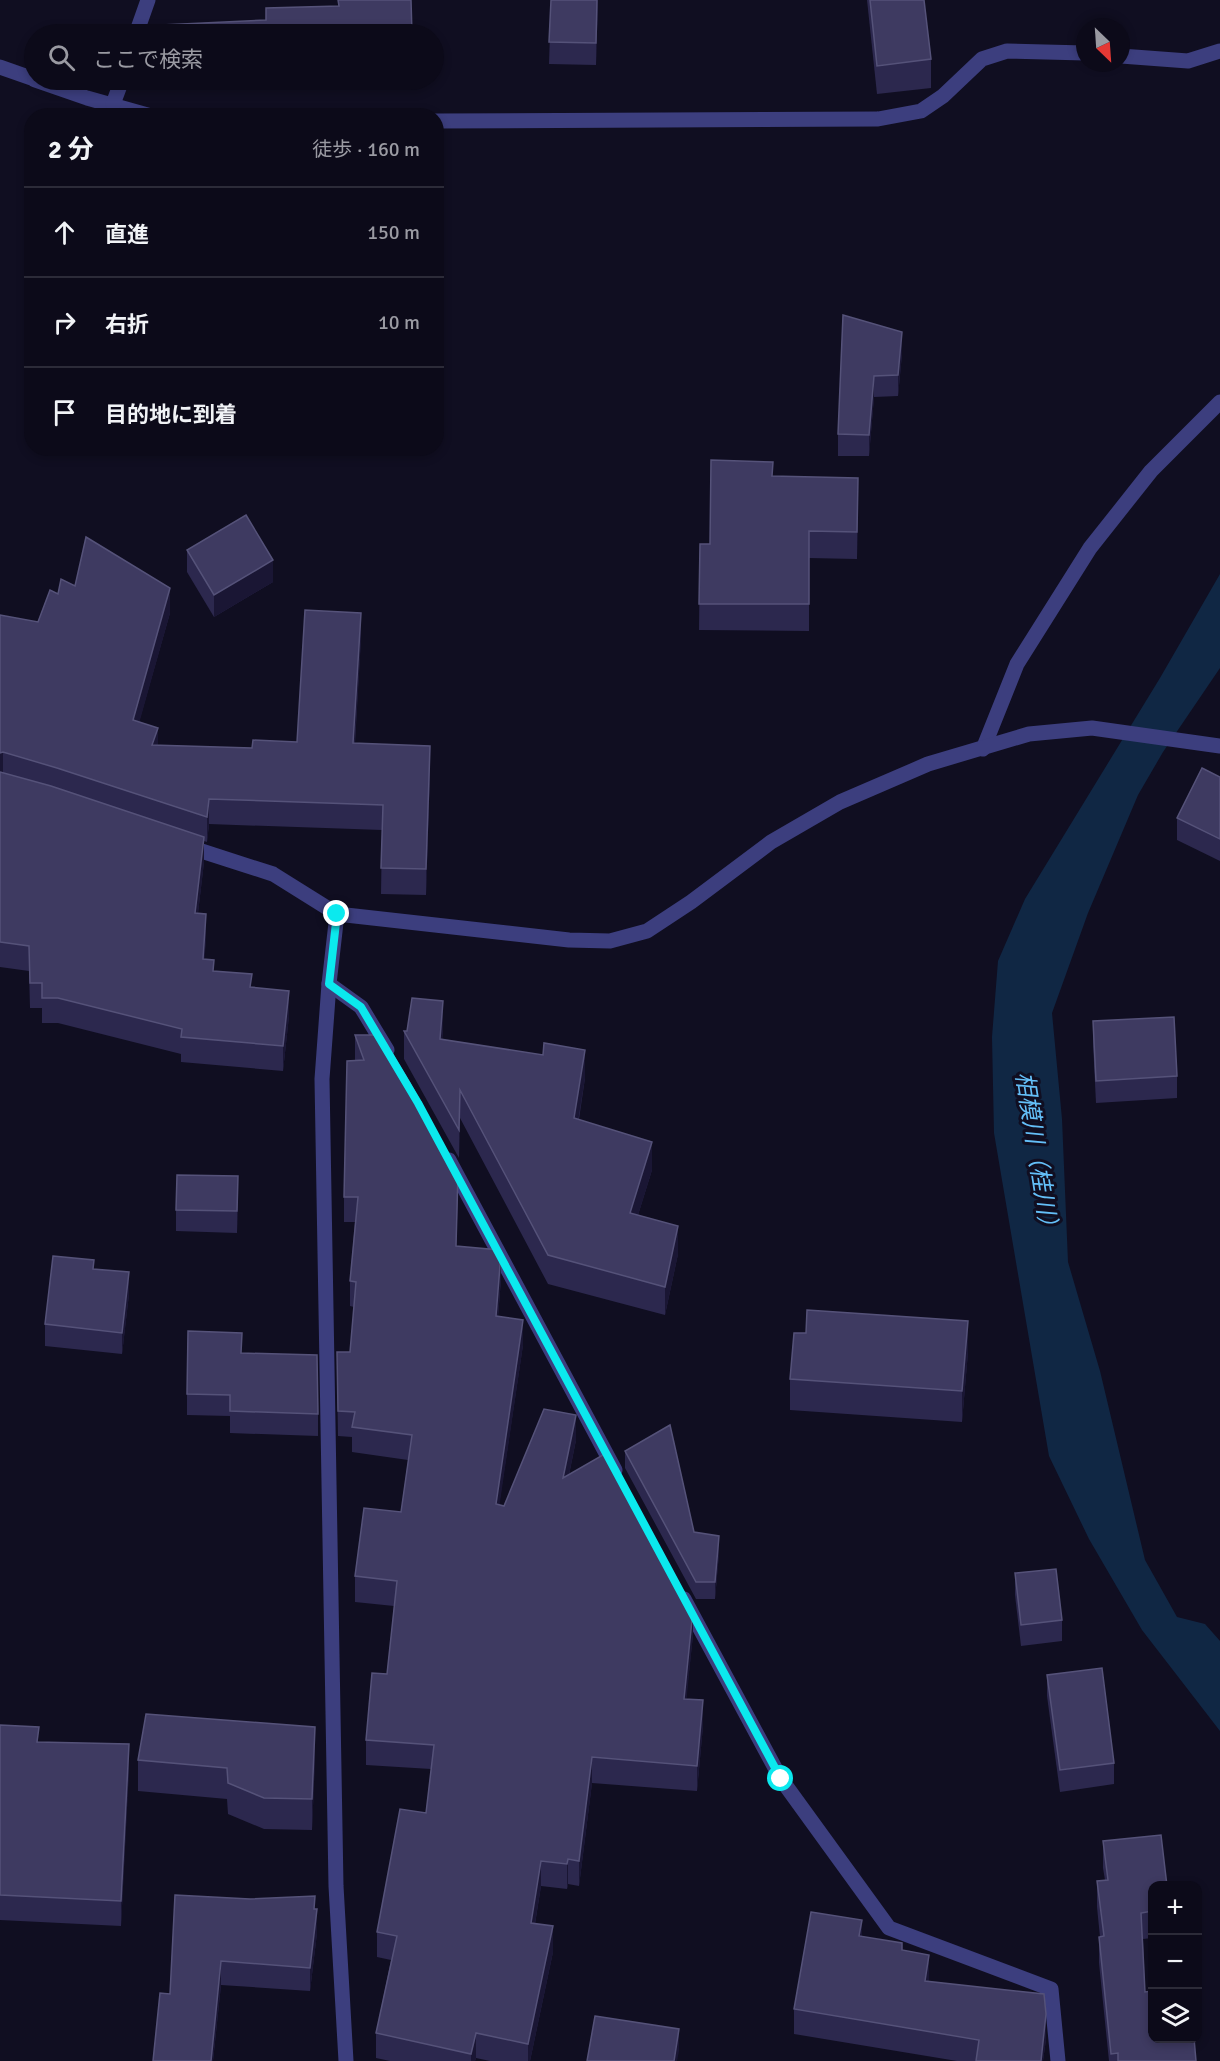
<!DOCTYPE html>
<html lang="ja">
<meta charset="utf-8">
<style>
body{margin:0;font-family:Signika,"Noto Sans JP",sans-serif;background:#1a1826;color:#f1f3f6}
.controls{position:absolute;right:18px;bottom:18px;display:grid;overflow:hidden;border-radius:12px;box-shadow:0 3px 9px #0003}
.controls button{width:54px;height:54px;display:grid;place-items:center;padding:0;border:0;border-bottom:2px solid #2c2b38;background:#0c0a19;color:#f1f3f6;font:30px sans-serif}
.compass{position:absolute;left:1076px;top:18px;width:54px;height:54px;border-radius:50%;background:#0c0a19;box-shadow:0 3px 9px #0003;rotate:155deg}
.stop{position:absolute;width:18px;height:18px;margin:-14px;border:4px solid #0be9ee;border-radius:50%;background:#fff}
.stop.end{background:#0be9ee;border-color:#fff;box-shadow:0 2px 6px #0008}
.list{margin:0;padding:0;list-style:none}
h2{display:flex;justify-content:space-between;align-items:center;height:78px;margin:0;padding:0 24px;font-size:26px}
h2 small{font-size:20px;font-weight:400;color:#9a9aa2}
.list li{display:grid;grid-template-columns:39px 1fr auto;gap:18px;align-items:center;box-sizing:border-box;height:90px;padding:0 24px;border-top:2px solid #2c2b38}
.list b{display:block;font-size:22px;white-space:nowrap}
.list em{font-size:20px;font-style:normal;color:#9a9aa2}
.icon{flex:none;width:33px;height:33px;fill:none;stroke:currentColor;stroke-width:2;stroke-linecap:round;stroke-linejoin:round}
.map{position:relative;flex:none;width:1220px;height:2061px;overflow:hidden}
.search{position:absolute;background:#0c0a19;box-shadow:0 3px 9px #0003;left:24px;top:24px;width:420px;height:66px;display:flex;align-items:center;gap:15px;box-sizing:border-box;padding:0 21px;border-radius:33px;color:#9a9aa2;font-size:22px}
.panel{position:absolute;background:#0c0a19;box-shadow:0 3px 9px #0003;left:24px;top:108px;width:420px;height:348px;border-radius:24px}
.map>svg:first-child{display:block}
.water{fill:#102744}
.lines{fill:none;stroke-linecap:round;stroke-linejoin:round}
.service{stroke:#3c3e7e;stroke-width:15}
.minor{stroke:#3c3e7e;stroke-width:15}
.wall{fill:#2c284e}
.shaded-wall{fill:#1a1634}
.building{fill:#3e3a61;stroke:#555279;stroke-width:1.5}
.route{stroke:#0be9ee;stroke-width:8}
.labels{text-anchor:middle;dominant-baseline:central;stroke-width:6;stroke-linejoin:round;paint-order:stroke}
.water-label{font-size:24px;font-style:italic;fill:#64bff8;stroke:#100e21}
</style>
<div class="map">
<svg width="1220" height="2061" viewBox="0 0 1220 2061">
<rect width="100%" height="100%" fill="#100e21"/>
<polygon class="water" points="1220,574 1220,668 1163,752 1138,795 1088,913 1052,1013 1062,1119 1068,1262 1100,1371 1145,1560 1177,1617 1205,1624 1220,1641 1220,1731 1142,1630 1089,1539 1049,1456 994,1133 992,1037 998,961 1025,899 1160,678"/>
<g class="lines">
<g class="service">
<polyline points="136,34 148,0"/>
<polyline points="1121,56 1188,61 1220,51"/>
<polyline points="0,67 34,79"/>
<polyline points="35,80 87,98 151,116"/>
<polyline points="113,104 122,80"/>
<polyline points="436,121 878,119 921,111 943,96 982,59 1007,51 1085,53"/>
<polyline points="983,749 1017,664 1090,548 1151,471 1220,402"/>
</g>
<g class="minor">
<polyline points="186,846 273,874 337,914 569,940 610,941 647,931 691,902 771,842 840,802 928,764 1029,734 1092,728 1220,746"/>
<polyline points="337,914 329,984 322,1079 336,1886 346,2061"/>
<polyline points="329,984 361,1007 387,1050"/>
<polyline points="449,1160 615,1470"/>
<polyline points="684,1599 781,1779 889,1928 1051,1989 1058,2061"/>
</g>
</g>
<g class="wall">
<polygon points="551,0 598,0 596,65 549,64"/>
<polygon points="867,0 924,0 931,59 931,88 877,94"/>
<polygon points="129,80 333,80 129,90"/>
<polygon points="843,315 902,354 898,396 874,397 869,456 838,456 838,434"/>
<polygon points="773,476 858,504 857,559 809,558 809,631 699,630 700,544 710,544"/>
<polygon points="187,550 273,582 214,617 187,572"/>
<polygon points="75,586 170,613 139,722 158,745 252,748 297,742 361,638 355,743 430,771 426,895 381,894 382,830 209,824 207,842 204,841 204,862 198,913 206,939 204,959 214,971 252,987 289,1016 283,1071 181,1062 181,1054 58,1023 42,1023 42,1008 30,1008 29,971 0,967 0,615 38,622 58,594"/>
<polygon points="1220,777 1220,861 1177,840 1177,818"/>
<polygon points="1093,1021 1177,1076 1177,1098 1096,1103 1093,1043"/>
<polygon points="443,1029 442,1040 585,1078 579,1119 652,1170 638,1215 678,1254 665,1315 548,1284 460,1118 459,1158 404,1059 404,1031"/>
<polygon points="355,1035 458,1197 456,1246 501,1279 498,1317 523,1345 499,1505 504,1506 576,1440 569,1475 693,1635 686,1699 703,1726 697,1791 592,1783 579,1886 568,1884 567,1889 541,1886 535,1924 553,1952 530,2061 490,2061 476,2058 475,2061 390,2061 376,2058 376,2033 391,1960 377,1957 377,1932 426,1813 431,1769 366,1765 366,1740 387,1674 394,1606 355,1602 355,1576 401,1512 408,1460 352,1452 352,1437 338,1436 337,1377 350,1352 354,1307 350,1306 350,1281 355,1222 344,1222 344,1197 355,1060"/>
<polygon points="238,1198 237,1233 176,1231 176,1210"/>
<polygon points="94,1269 129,1294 122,1354 45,1346 45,1324"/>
<polygon points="968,1352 962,1422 790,1410 790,1379"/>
<polygon points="242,1353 318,1414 318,1436 230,1433 230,1416 187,1415 187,1394"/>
<polygon points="625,1451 694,1532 719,1553 715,1599 696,1599 625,1468"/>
<polygon points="1015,1573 1062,1620 1062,1641 1021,1646 1015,1595"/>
<polygon points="1047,1675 1114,1763 1114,1784 1060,1792 1047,1696"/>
<polygon points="0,1725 39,1742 129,1769 121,1926 0,1920"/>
<polygon points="315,1758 312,1830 264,1829 228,1814 227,1799 138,1791 138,1760"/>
<polygon points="1103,1841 1152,1886 1152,1938 1143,1939 1145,1992 1196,2061 1109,2061 1099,1963 1099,1937 1100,1937 1097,1907 1097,1881 1105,1880 1103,1868"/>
<polygon points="175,1895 315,1909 317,1933 310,1991 221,1985 213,2061 153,2061 170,1994"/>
<polygon points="862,1937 902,1951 929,1981 1046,2039 1043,2061 957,2061 794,2034 794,2009"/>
</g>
<g class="shaded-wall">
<polygon points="597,0 598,0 596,65 596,43"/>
<polygon points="438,220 438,242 436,282 436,260"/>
<polygon points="902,332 902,354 898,396 898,375"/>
<polygon points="874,376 874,397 869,456 869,435"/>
<polygon points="858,478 858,504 857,559 857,532"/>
<polygon points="273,560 273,582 214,617 214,595"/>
<polygon points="170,588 170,613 133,745 133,720"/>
<polygon points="361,613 361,638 353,768 353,743"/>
<polygon points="158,728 158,753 152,745"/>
<polygon points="430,746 430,771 426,895 426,869"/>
<polygon points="3,752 3,778 0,778 0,753"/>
<polygon points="209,799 209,824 207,842 207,817"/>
<polygon points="204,837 204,862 195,938 195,913"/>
<polygon points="206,914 206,939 203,984 203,959"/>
<polygon points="289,991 289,1016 283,1071 283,1046"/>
<polygon points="443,1001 443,1029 440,1067 440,1039"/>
<polygon points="585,1050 585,1078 574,1146 574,1118"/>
<polygon points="460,1090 460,1118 459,1158 459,1130"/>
<polygon points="652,1142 652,1170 630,1241 630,1213"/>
<polygon points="238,1176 238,1198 237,1233 237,1211"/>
<polygon points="678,1226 678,1254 665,1315 665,1287"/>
<polygon points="501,1253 501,1279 496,1341 496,1316"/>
<polygon points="129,1272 129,1294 122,1354 122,1333"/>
<polygon points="523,1320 523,1345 496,1529 496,1504"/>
<polygon points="968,1321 968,1352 962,1422 962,1391"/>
<polygon points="576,1415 576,1440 563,1504 563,1478"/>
<polygon points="719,1536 719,1553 715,1599 715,1582"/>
<polygon points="693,1610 693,1635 684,1724 684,1699"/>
<polygon points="703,1700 703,1726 697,1791 697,1766"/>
<polygon points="315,1727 315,1758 312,1830 312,1799"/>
<polygon points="129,1744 129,1769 121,1926 121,1901"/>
<polygon points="592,1757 592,1783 579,1886 579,1861"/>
<polygon points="568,1859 568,1884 567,1889 567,1864"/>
<polygon points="541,1861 541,1886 531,1948 531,1923"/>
<polygon points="317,1909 317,1933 310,1991 310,1968"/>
<polygon points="862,1920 862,1945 859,1936"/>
<polygon points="553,1926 553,1952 530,2061 528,2061 528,2044"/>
<polygon points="929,1955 929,1980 925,2006 925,1981"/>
<polygon points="221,1961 221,1985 213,2061 211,2061"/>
<polygon points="1046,2014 1046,2039 1043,2061 1041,2061"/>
<polygon points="679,2029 679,2051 677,2061 674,2061"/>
<polygon points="476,2033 476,2058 475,2061 471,2061 471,2054"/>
</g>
<g class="building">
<polygon points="338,0 411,0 412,34 138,34 140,26 266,20 266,8 339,6"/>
<polygon points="551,0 597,0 596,43 549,42"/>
<polygon points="870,0 924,0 931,59 877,66"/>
<polygon points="436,220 438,220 436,260"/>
<polygon points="843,315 902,332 898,375 874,376 869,435 838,434"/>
<polygon points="711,460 773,462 772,476 858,478 857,532 809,531 809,604 699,604 700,544 710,544"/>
<polygon points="246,515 273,560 214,595 187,550"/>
<polygon points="86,537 170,588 133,720 158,728 152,745 252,748 253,740 297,742 305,610 361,613 353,743 430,746 426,869 381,868 383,805 209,799 207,817 57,768 3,752 0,753 0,615 38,622 50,590 58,594 61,579 75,586"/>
<polygon points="1202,768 1220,777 1220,839 1177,818"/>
<polygon points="0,772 51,786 204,837 195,913 206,914 203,959 214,960 213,971 252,974 250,987 289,991 283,1046 181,1037 182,1029 58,998 42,998 42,983 30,983 29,946 0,942"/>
<polygon points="412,998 443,1001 440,1039 543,1055 544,1043 585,1050 574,1118 652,1142 630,1213 678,1226 665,1287 548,1255 460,1090 459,1130 404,1031 407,1031"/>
<polygon points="1174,1017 1177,1076 1096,1081 1093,1021"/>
<polygon points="355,1035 381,1035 410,1083 458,1172 456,1246 500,1250 501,1253 496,1316 523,1320 496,1504 504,1506 544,1409 576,1415 563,1478 608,1452 693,1610 684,1699 703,1700 697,1766 592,1757 579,1861 568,1859 567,1864 541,1861 531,1923 553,1926 528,2044 476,2033 471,2054 376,2033 397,1936 377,1932 400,1809 426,1813 434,1745 366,1740 372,1673 387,1674 397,1581 355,1576 364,1508 401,1512 412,1435 352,1427 355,1412 338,1411 337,1352 350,1352 356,1282 350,1281 358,1197 344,1197 347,1061 364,1060"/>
<polygon points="177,1175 238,1176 237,1211 176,1210"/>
<polygon points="53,1256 94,1260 93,1269 129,1272 122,1333 45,1324"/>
<polygon points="807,1310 968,1321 962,1391 790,1379 794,1333 806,1333"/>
<polygon points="188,1331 242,1333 241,1353 317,1355 318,1414 230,1411 230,1395 187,1394"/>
<polygon points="670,1425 694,1532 719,1536 715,1582 696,1582 625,1451"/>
<polygon points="1056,1569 1062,1620 1021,1625 1015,1573"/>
<polygon points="1102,1668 1114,1763 1060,1770 1047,1675"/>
<polygon points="146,1714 315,1727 312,1799 264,1798 228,1783 227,1768 138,1760"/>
<polygon points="0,1725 39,1727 37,1742 129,1744 121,1901 0,1895"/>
<polygon points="1161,1835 1167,1886 1152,1886 1152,1911 1141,1913 1145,1992 1152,1991 1152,2038 1194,2038 1196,2061 1118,2061 1118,2053 1111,2054 1099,1937 1104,1936 1097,1881 1108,1880 1103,1841"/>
<polygon points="175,1895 250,1899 315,1896 314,1909 317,1909 310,1968 221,1961 211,2061 153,2061 160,1993 170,1994"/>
<polygon points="811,1912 862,1920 859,1936 902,1943 902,1950 929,1955 925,1981 1044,1994 1046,2014 1041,2061 976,2061 979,2040 794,2009"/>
<polygon points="595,2016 679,2029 674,2061 587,2061"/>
</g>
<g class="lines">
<polyline class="route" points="337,914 329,984 361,1007 418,1103 781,1779"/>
</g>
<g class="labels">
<g class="water-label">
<text transform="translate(1037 1155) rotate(81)">相模川（桂川）</text>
</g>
</g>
</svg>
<div class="controls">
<button>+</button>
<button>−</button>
<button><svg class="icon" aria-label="layers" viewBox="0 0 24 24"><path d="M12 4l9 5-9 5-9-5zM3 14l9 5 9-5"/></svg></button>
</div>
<svg class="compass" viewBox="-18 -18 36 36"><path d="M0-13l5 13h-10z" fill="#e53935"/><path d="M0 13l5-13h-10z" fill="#9a9aa2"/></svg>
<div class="stop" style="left:781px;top:1779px"></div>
<div class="stop end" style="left:337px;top:914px"></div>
<div class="search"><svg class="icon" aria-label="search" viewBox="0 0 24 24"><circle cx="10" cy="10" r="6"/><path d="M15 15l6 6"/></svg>ここで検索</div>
<section class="panel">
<h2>2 分<small>徒歩 · 160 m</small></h2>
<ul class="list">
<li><svg class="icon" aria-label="ahead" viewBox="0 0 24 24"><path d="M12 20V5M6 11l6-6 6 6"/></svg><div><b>直進</b></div><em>150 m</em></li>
<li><svg class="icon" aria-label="right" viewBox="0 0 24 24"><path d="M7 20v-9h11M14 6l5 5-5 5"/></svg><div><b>右折</b></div><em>10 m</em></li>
<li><svg class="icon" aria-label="arrive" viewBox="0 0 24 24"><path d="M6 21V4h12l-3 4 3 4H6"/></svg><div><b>目的地に到着</b></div></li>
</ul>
</section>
</div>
